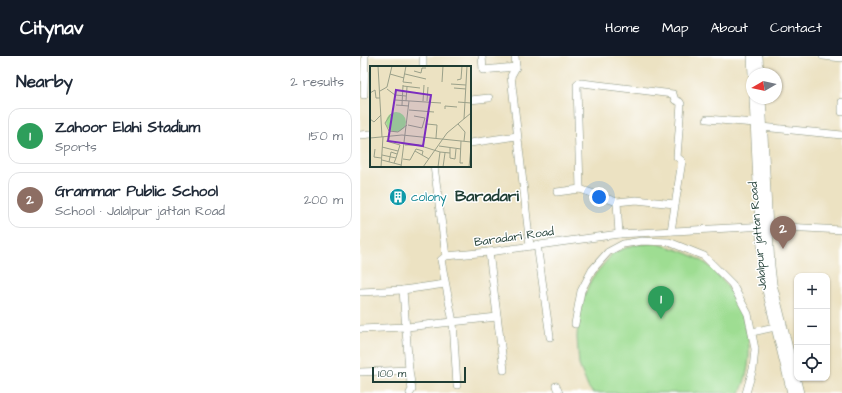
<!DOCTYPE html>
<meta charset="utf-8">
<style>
body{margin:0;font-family:"Architects Daughter",sans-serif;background:#f6f6f7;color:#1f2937}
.controls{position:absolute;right:12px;bottom:12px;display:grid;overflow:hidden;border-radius:8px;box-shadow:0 1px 3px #0004}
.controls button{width:36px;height:36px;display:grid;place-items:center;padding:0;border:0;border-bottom:1px solid #e0e1e3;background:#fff;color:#1f2937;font:20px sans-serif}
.compass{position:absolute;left:386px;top:12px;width:36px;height:36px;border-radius:50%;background:#fff;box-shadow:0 1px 3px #0004;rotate:261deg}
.scale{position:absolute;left:12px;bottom:10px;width:94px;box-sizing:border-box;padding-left:4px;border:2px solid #1f3d34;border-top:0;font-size:11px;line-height:14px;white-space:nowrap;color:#1f3d34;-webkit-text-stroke:3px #fff;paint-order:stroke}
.you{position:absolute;left:239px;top:141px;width:14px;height:14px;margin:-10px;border:3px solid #fff;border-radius:50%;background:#1a73e8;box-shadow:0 0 0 6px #1a73e833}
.badge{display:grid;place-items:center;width:26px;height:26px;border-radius:50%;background:#111827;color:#fff;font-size:13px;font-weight:700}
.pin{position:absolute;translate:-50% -33px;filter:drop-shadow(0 1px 2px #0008)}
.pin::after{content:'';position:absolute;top:21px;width:14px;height:12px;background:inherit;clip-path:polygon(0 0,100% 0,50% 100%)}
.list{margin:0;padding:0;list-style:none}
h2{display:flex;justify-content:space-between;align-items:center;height:52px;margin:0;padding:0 16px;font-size:17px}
h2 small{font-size:13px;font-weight:400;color:#747a83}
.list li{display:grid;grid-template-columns:26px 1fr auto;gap:12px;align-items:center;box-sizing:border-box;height:56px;margin:0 8px 8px;padding:0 8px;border:1px solid #e0e1e3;border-radius:12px}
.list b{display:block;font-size:15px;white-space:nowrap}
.list p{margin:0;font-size:13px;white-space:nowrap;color:#747a83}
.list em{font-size:13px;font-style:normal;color:#747a83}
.icon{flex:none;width:22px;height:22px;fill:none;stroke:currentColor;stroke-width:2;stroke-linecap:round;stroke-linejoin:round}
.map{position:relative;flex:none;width:482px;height:337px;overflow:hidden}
header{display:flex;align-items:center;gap:24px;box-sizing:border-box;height:56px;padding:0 20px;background:#111827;color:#fff}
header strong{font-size:19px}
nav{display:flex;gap:22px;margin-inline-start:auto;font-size:14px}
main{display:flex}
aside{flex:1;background:#fff}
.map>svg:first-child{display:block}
.green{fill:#9edd92;stroke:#5e8d63}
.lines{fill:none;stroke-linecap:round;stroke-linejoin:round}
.minor-casing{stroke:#86907b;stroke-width:8}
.major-casing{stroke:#86907b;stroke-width:10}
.minor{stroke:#fff;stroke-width:7}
.major{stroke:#fff;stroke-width:9}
.labels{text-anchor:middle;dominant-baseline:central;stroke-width:3;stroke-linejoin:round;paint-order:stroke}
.culture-label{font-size:12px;fill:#0d838f;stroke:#fff;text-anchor:start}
.street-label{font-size:12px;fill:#1f3d34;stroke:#fff}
.district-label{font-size:16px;font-weight:bold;fill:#1f3d34;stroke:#fff}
.inset-road{fill:none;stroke:#9aa089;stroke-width:1}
.view{fill:#7b2cbf;fill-opacity:0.15;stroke:#7b2cbf;stroke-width:2}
.inset-edge{fill:none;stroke:#1f3d34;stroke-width:2}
</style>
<header>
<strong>Citynav</strong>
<nav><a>Home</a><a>Map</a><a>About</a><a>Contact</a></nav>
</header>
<main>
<aside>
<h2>Nearby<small>2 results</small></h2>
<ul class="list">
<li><span class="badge" style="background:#2e9e5b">1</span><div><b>Zahoor Elahi Stadium</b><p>Sports</p></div><em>150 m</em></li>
<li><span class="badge" style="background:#8d6e63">2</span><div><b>Grammar Public School</b><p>School · Jalalpur jattan Road</p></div><em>200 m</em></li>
</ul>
</aside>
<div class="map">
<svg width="482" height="337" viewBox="0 0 482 337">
<rect width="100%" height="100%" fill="#fff"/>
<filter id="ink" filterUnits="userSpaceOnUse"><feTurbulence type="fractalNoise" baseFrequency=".025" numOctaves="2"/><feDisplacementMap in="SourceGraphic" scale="8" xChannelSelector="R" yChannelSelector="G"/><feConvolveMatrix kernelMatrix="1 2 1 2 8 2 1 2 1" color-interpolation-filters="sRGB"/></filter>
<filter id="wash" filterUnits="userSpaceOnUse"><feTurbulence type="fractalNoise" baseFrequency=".012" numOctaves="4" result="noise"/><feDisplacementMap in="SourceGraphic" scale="16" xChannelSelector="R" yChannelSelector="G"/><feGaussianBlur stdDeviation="0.9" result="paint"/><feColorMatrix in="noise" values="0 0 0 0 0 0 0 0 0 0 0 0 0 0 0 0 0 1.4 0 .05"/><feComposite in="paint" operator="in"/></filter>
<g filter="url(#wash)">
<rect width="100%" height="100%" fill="#ece2c2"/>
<path class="green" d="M295 187C316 193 339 199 355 215 361 221 366 228 370 235 390 267 396 301 380 337H233L228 331 219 309 217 281 219 252 232 222 253 197 273 189Z"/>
</g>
<g filter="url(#ink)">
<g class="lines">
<defs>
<g id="minor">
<polyline points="122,0 123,14 156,11"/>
<polyline points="155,0 156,11 151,20 170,190"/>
<polyline points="463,0 482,2"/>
<polyline points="63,11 63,0"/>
<polyline points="4,39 5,0"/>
<polyline points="110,44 129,42"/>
<polyline points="482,46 482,56"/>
<polyline points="347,63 395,67"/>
<polyline points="402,71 482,79"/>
<polyline points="0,79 11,78"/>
<polyline points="110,87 157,80"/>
<polyline points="74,110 86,200"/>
<polyline points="220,133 217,29 219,27 222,27 313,38 315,44 320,46 321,48 317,101 322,105 311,175"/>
<polyline points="197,136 220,133 257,146 259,178"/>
<polyline points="257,146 276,144 315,148"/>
<polyline points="177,188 190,281"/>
<polyline points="129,196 144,314"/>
<polyline points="43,234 49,314 52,334 50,337"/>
<polyline points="0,236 43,234 85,228"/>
<polyline points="215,268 221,235 232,214 248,196 263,188 282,185 309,186 344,200 372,228 388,258 395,293 393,313 386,337"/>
<polyline points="0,273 47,271 137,261"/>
<polyline points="392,276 415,271"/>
<polyline points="0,316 49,314"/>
<polyline points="97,329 93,266 81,204 86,200 129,196 259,178 407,170 482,174"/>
<polyline points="196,330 199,337"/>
</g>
<g id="major">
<polyline points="392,0 393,18"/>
<polyline points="398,0 399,18"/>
<polyline points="394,42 400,170 406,230 432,337"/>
<polyline points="401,42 410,210 412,228 439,337"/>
</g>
</defs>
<use href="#minor" class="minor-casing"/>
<use href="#major" class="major-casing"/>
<use href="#minor" class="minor"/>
<use href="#major" class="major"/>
</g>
</g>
<defs>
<symbol id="building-disc" viewBox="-11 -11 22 22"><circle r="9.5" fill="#0f9aa8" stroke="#fff"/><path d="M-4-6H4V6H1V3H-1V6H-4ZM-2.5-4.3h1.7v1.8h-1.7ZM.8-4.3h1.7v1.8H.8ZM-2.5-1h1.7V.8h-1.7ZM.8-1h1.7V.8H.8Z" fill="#fff"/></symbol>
</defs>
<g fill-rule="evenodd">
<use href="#building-disc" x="28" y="131" width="20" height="20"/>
</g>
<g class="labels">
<g class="culture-label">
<text x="51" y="141">colony</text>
</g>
<g class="street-label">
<text transform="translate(398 180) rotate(-95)">Jalalpur jattan Road</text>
<text transform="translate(154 181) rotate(-8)">Baradari Road</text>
</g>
<g class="district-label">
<text x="127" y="140">Baradari</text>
</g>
</g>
<g transform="translate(10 10)">
<rect width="101" height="101" fill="#ece2c2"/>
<path d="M16 56a10 10 0 1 1 20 0a10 10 0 1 1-20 0Z" fill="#9edd92"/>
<path class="inset-road" d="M8 0 12 71M36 0 33 16 42 17M44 5 51 7 52 2H56M20 8 34 12M35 8 56 13M87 14 91 13 92 0M72 16 73 0M81 18 96 19M33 20 50 22M84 22 96 23M17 23 25 29 36 30M10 25 17 21 22 0M0 27 5 24 6 32H10M25 34 71 37M36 35 37 21M53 35 54 19M57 35 58 21M88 36 101 37M26 39 39 40M32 39 33 19M75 43V40L87 41M39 44 64 46M21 48 15 57 19 65 28 66 37 59M0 53 4 56 11 49M94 53 97 0M57 58 67 59 66 72M88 58 95 66 94 75M38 59 52 62 55 52 44 50M0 72 32 69 101 76M16 75 30 79 26 92M91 75 90 97H93M35 79H48L70 86M69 80 91 83M12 81 28 85M80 82V92L85 93 86 83M5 83 4 91 11 92M45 85 59 93M12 89 26 92 24 97M33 93 40 94 46 83 53 85 52 89M12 94 31 99M19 96 21 86 27 88M11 101 13 71M31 101 39 35M53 101 77 67 101 47M68 101 70 86 80 87M73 101 75 87M99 101 101 81"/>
<path class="view" d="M26 24 61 29 53 80 18 75Z"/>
<rect width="101" height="101" class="inset-edge"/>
</g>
</svg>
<div class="controls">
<button>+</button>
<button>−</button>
<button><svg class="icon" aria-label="locate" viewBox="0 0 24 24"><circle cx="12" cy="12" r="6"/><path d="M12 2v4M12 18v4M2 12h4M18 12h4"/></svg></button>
</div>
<svg class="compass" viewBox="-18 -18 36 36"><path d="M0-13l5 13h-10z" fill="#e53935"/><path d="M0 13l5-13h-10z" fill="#747a83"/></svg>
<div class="scale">100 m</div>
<div class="you"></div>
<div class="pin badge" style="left:301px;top:263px;background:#2e9e5b">1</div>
<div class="pin badge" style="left:423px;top:193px;background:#8d6e63">2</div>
</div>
</main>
